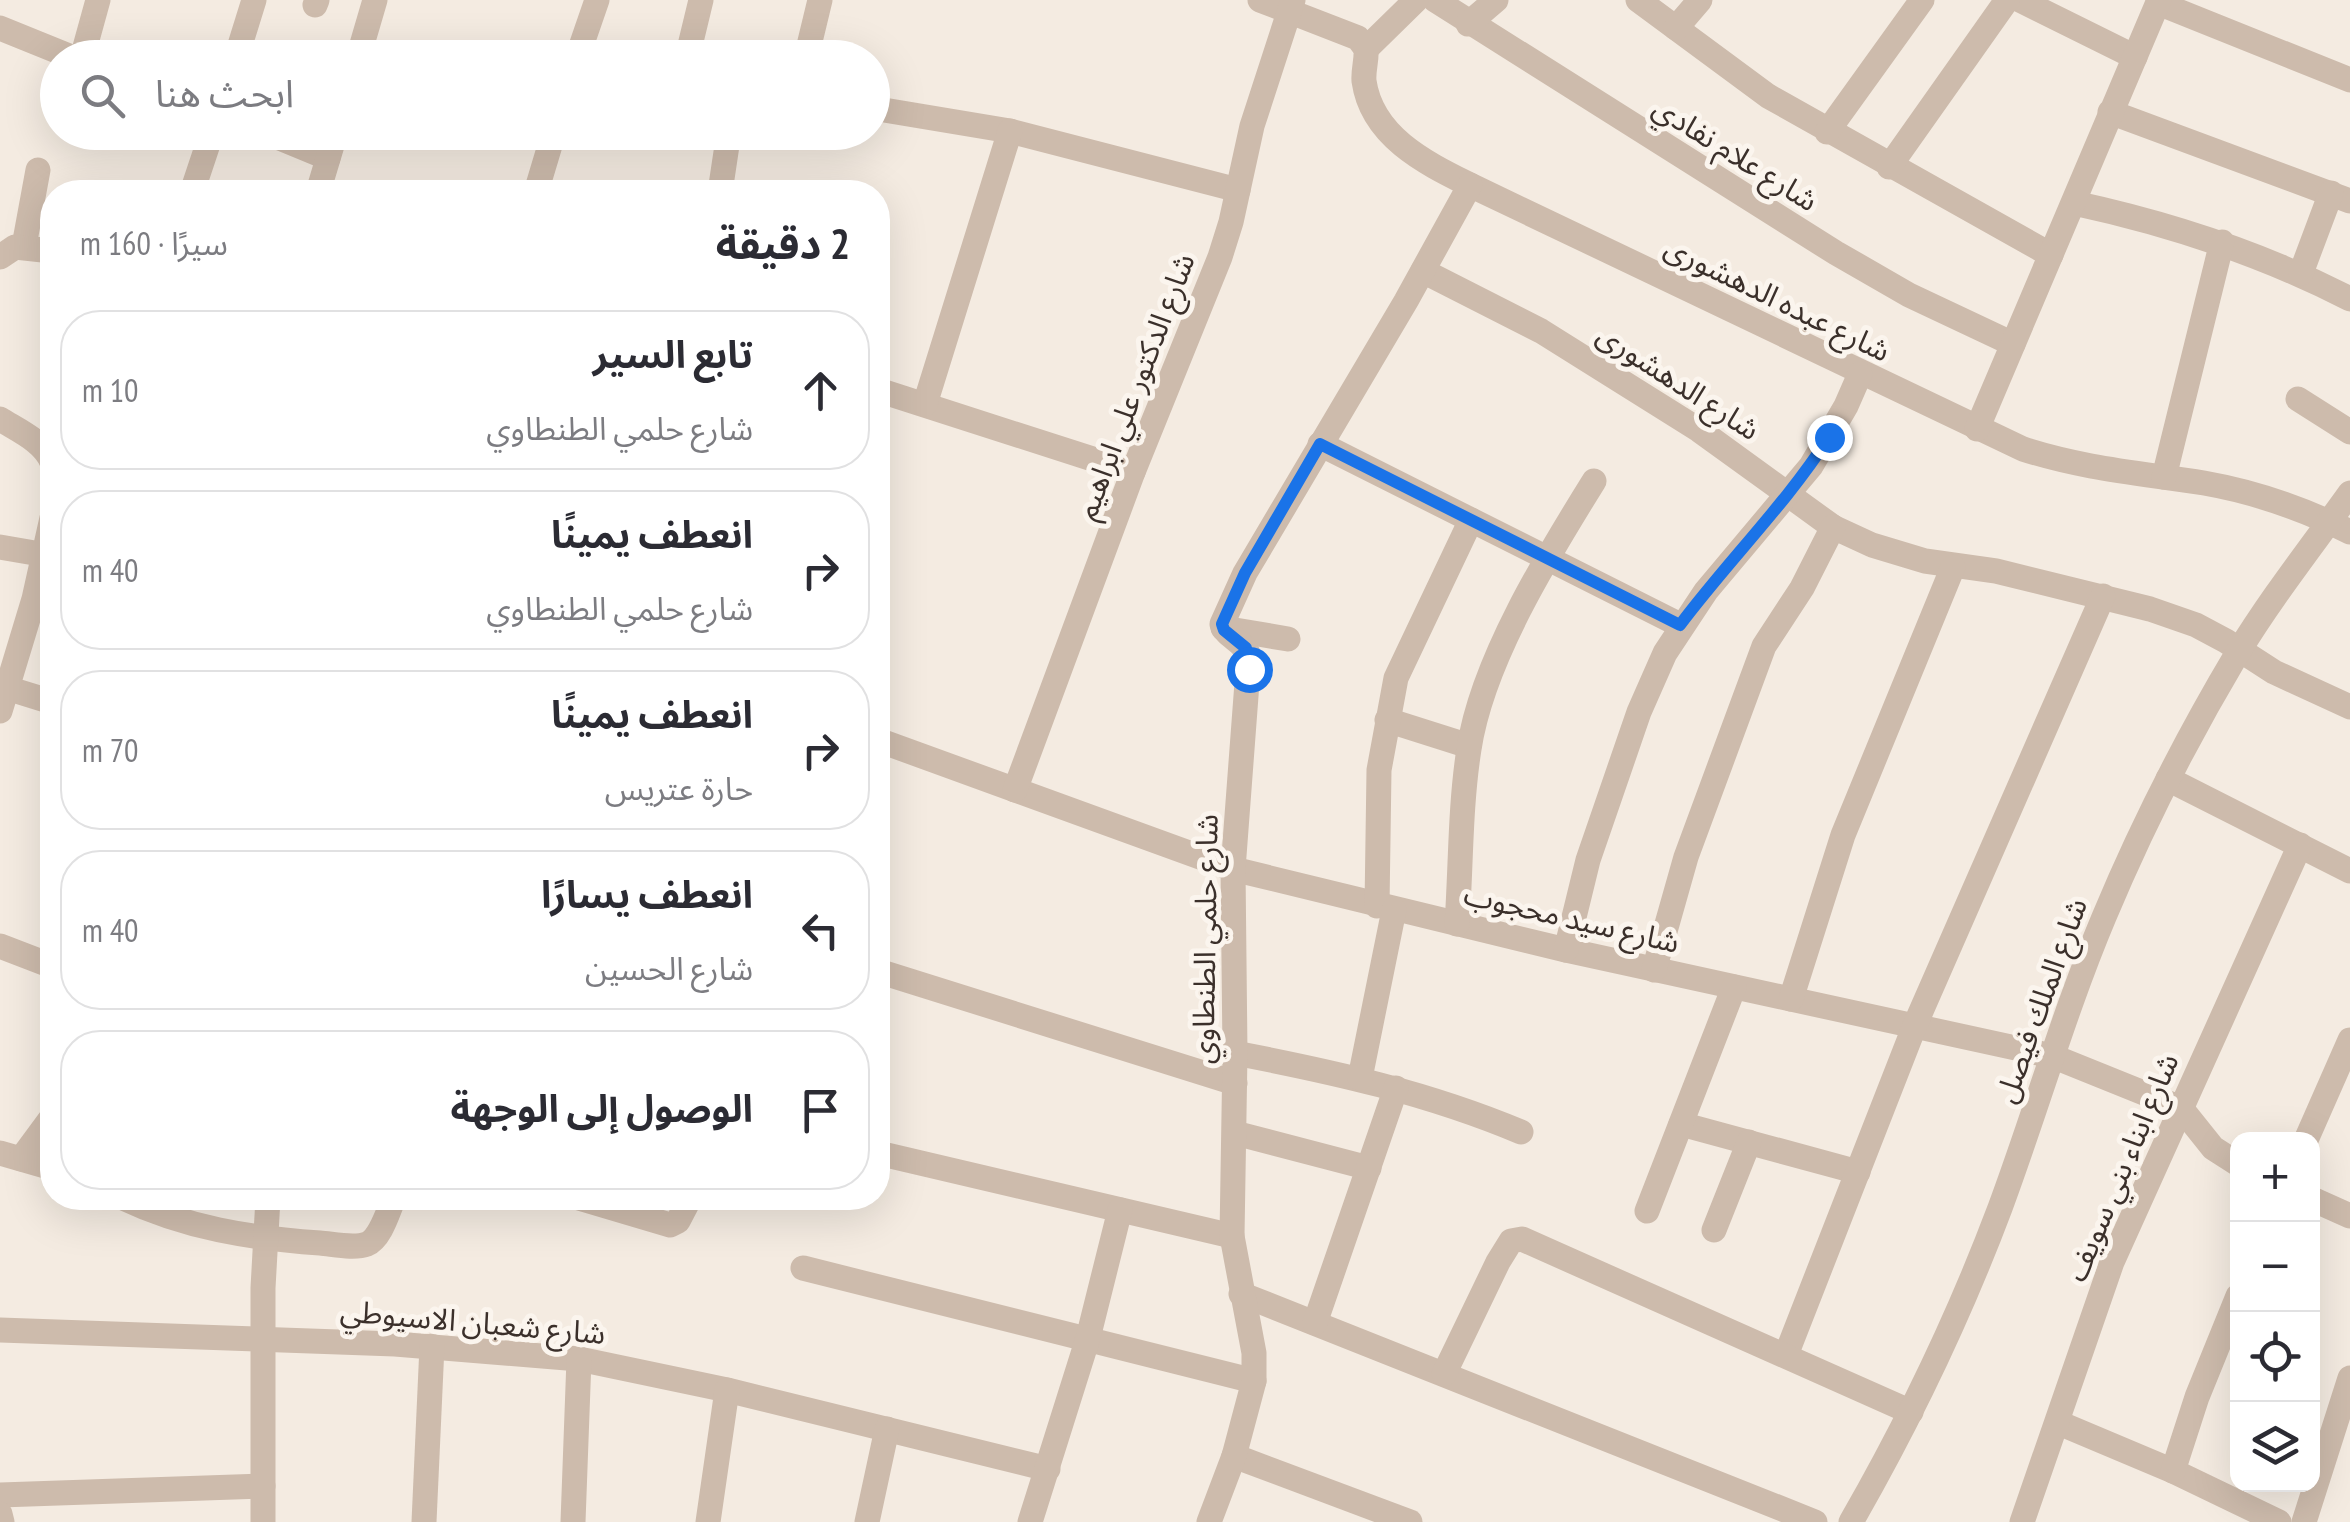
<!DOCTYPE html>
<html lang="ar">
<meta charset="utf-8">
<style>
body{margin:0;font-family:"PT Sans Narrow","Noto Sans Arabic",sans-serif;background:#f2f2f3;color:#2b2b33;direction:rtl}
.controls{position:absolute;right:30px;bottom:30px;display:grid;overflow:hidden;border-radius:20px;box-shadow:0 10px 40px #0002}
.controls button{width:90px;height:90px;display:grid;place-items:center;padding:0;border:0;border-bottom:2px solid #e1e1e2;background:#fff;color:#2b2b33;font:50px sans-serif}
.stop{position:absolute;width:30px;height:30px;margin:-22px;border:8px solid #1a73e8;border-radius:50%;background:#fff}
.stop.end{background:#1a73e8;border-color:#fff;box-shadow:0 2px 10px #0008}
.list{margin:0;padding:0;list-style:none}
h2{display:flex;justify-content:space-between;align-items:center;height:130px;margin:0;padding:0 40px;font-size:42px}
h2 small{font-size:32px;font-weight:400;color:#7c7c81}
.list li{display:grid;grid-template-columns:65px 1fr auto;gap:30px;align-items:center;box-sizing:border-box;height:160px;margin:0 20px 20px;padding:0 20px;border:2px solid #e1e1e2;border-radius:40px}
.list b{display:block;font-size:38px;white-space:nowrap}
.list p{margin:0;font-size:32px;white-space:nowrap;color:#7c7c81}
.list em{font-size:32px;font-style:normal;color:#7c7c81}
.icon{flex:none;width:55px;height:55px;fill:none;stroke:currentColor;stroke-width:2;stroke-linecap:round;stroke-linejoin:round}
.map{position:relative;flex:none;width:2350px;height:1522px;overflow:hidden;direction:ltr}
.search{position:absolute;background:#fff;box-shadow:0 10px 40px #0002;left:40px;top:40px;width:850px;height:110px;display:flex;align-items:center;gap:25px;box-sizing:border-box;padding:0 35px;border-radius:55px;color:#7c7c81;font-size:38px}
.panel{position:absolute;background:#fff;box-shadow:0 10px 40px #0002;left:40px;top:180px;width:850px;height:1030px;border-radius:40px;direction:rtl}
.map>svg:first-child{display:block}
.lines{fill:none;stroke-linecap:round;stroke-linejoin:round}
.minor{stroke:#cdbbac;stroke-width:25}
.route{stroke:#1a73e8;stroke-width:12}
.labels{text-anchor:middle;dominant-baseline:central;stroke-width:10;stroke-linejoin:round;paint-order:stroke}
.street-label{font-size:30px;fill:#3b302b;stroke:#fbf5ee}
</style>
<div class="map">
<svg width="2350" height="1522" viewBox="0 0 2350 1522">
<rect width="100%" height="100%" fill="#f4ebe1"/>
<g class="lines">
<g class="minor">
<path d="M1260 0 1358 38 1366 49C1367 60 1363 70 1364 81 1372 137 1426 163 1470 185L2023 449C2085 469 2141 473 2204 483 2255 492 2304 509 2350 532"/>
<polyline points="1435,0 1836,253 1909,295 2013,344"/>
<polyline points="1638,0 1768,96 2051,255"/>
<polyline points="2020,0 2135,57"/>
<polyline points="2158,3 2350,80"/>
<polyline points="315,5 317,0"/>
<polyline points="1468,24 1496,0"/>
<polyline points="0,28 74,58"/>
<polyline points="1676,28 1700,0"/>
<polyline points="1366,49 1416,0"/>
<polyline points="82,58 98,0"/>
<polyline points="236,58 254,0"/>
<polyline points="358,58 375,0"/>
<polyline points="577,58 597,0"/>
<polyline points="687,58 701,0"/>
<polyline points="806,58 820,0"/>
<polyline points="872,108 1010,131 1238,190"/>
<polyline points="2110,112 2350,201"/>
<polyline points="265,132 328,158"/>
<polyline points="1827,132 1922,0"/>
<polyline points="1889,167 2007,0"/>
<polyline points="192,192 212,132"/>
<polyline points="318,192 336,132"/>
<polyline points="536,192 554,132"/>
<polyline points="720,192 729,132"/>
<path d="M2074 203C2171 224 2261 253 2350 299"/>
<polyline points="24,246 38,170"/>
<polyline points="0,257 15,247 52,251"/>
<polyline points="1423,271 1541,331 1699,430 1833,527 1872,545 1925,561 1996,571 2150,609 2196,625 2226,641 2274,672 2350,707"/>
<polyline points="2301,273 2331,193"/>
<polyline points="878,390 1133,472"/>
<polyline points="2298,399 2350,432"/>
<polyline points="925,404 1010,131"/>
<path d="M0 419C19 431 43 441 52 462"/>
<polyline points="1977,429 2159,0"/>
<polyline points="1320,444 1680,625"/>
<polyline points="2164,477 2222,242"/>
<polyline points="0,547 52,556"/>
<polyline points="1223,628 1288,639"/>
<polyline points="0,686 52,702"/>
<polyline points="0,711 34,599 52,518"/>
<polyline points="1387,720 1469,746"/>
<polyline points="878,740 1233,869 1566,950 2052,1056 2181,1108 2213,1148 2238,1164"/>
<polyline points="2168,779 2350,871"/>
<polyline points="1015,790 1133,472 1220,257 1231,222 1252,126 1293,0"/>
<polyline points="1377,906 1379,770 1396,678 1471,520"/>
<path d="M1457 924C1461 866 1460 806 1469 749 1482 661 1548 555 1594 481"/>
<polyline points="0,946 52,966"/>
<polyline points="1566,950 1588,860 1639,712 1665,653 1706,591 1811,466 1846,406 1860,374"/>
<polyline points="1654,970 1686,857 1764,646 1802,588 1833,527"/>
<polyline points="878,971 1235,1083"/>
<polyline points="1791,999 1843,835 1953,567"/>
<path d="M1235 1053C1334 1072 1428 1093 1521 1132"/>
<polyline points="1360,1078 1394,910"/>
<polyline points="1681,1124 1858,1172"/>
<polyline points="1235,1133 1369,1168"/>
<polyline points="2306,1140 2350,1040"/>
<polyline points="0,1153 52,1168"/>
<polyline points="878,1153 1232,1236"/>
<polyline points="21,1159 52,1117"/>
<path d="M123 1198C186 1228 250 1238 320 1243 333 1244 354 1249 367 1244 381 1238 388 1211 394 1198"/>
<polyline points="579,1198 670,1225 678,1221 690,1198"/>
<polyline points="2312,1199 2350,1216"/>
<polyline points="1647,1211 1734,987"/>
<polyline points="1714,1230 1749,1142"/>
<polyline points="803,1268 1254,1381"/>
<polyline points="1241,1294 1815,1522"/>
<polyline points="1315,1323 1396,1088"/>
<polyline points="0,1330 395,1344 579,1359 727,1390 1048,1469"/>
<polyline points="1786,1355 1915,1025 2103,596"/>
<polyline points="1444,1374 1498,1262 1511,1241 1522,1239 1911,1412"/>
<polyline points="2059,1423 2173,1471 2279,1522"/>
<polyline points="1234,1456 1410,1522"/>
<polyline points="2173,1471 2197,1397 2238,1296"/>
<polyline points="0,1495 263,1486"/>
<polyline points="0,1514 2,1522"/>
<polyline points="263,1522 263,1288 268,1198"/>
<polyline points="424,1522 432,1346"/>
<polyline points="573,1522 579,1359"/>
<polyline points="708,1522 727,1390"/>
<polyline points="867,1522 887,1429"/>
<polyline points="1030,1522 1088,1338 1120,1210"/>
<path d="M1209 1522 1234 1456 1254 1381V1353L1232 1236 1235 1053 1233 869 1249 656C1244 640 1226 638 1222 624L1245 573 1406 301 1470 185"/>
<path d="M1851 1522C1909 1421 1959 1317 2000 1208 2036 1111 2064 1012 2104 917 2142 826 2187 738 2237 654 2271 598 2312 546 2350 493"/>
<polyline points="2022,1522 2112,1262 2300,845"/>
<polyline points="2304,1522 2350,1378"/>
</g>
</g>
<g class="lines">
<path class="route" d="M1249 669 1246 648 1224 630 1222 624 1245 573 1320 444 1680 625C1728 561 1786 504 1829 437"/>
</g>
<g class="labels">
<g class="street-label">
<text transform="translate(1736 153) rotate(32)">شارع علام نفادي</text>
<text transform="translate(1778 298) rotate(26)">شارع عبده الدهشورى</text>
<text transform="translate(1679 381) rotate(33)">شارع الدهشورى</text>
<text transform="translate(1134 386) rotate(-69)">شارع الدكتور علي ابراهيم</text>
<text transform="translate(1572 917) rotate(13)">شارع سيد محجوب</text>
<text transform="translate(1204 939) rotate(-89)">شارع حلمي الطنطاوي</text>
<text transform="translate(2040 1000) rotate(-70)">شارع الملك فيصل</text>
<text transform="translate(2121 1167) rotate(-67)">شارع ابناء بني سويف</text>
<text transform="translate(473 1321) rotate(5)">شارع شعبان الاسيوطي</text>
</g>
</g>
</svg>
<div class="controls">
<button>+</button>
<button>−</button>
<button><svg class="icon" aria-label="locate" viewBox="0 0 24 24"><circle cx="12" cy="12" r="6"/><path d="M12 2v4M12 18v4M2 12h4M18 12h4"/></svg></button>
<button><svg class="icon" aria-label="layers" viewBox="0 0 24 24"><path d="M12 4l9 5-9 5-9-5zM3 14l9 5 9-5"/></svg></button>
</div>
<div class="stop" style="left:1249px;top:669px"></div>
<div class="stop end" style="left:1829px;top:437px"></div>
<div class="search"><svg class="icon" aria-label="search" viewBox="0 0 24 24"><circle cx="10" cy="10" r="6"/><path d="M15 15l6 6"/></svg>ابحث هنا</div>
<section class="panel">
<h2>2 دقيقة<small>سيرًا · 160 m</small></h2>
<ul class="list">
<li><svg class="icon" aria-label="ahead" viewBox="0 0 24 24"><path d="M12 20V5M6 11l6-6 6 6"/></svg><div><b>تابع السير</b><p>شارع حلمي الطنطاوي</p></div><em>10 m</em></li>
<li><svg class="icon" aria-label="right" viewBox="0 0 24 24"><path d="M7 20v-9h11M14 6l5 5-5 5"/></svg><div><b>انعطف يمينًا</b><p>شارع حلمي الطنطاوي</p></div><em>40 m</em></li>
<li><svg class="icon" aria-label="right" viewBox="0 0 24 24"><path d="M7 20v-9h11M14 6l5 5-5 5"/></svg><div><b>انعطف يمينًا</b><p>حارة عتريس</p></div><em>70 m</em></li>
<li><svg class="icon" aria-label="left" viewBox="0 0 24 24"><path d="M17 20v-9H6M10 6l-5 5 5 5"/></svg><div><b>انعطف يسارًا</b><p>شارع الحسين</p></div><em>40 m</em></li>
<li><svg class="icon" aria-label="arrive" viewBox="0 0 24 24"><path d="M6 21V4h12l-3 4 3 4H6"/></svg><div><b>الوصول إلى الوجهة</b></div></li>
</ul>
</section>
</div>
